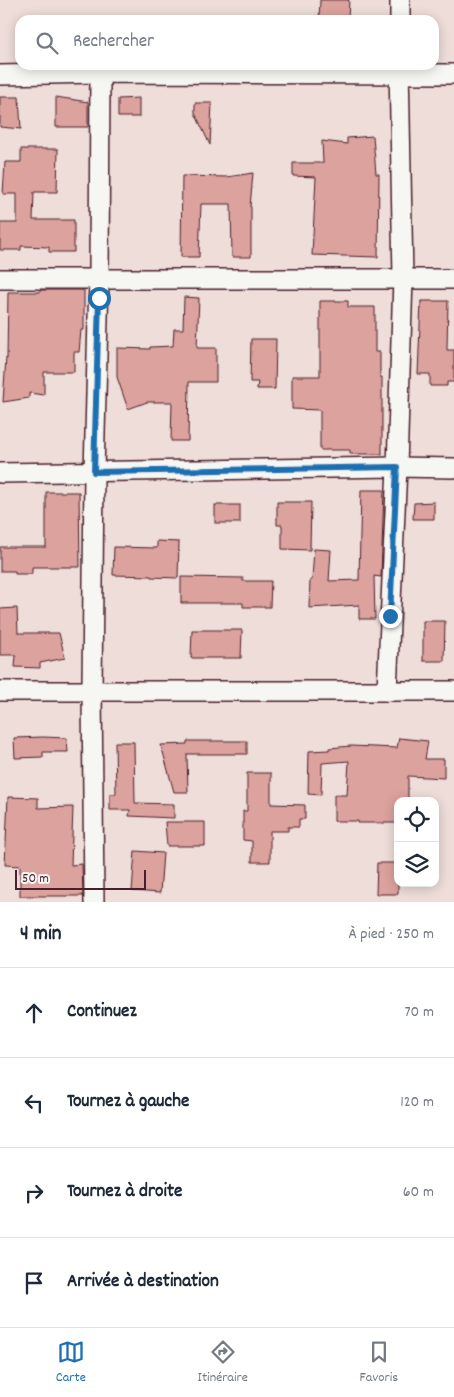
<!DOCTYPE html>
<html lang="fr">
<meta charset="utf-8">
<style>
body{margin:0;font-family:Dekko,sans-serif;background:#f6f6f7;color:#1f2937}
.controls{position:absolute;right:15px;bottom:15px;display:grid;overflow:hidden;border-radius:10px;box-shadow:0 2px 12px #0003}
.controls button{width:45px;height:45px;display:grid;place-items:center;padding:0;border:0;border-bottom:1px solid #e0e1e3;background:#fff;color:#1f2937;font:25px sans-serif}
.scale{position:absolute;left:15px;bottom:12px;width:131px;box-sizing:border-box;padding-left:5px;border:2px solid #4a1f2b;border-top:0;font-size:14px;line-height:18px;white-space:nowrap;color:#4a1f2b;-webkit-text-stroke:4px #f6f6f2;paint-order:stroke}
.stop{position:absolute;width:15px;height:15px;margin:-11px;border:4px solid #1f6fb2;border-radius:50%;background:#fff}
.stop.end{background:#1f6fb2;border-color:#fff;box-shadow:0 1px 5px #0008}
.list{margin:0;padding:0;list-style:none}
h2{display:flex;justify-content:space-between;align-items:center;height:65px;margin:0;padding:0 20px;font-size:21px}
h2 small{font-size:16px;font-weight:400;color:#747a83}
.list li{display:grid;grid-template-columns:32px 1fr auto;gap:15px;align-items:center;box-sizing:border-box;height:90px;padding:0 20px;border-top:1px solid #e0e1e3}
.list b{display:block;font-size:19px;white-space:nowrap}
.list em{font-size:16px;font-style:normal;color:#747a83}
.icon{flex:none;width:28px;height:28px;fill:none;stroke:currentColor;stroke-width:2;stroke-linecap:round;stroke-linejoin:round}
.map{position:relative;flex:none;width:454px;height:902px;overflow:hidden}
.search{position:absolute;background:#fff;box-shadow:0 2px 12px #0003;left:15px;right:15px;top:15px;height:55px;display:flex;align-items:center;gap:12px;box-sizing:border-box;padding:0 18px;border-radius:15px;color:#747a83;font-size:19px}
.sheet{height:425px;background:#fff}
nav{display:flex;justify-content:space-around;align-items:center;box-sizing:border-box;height:70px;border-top:1px solid #e0e1e3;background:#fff;font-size:14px;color:#747a83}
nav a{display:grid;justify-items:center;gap:2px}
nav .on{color:#1f6fb2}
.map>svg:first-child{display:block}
.building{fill:#dca29d;stroke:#4a1f2b}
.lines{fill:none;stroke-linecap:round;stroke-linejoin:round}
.street-casing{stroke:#4a1f2b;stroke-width:22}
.street{stroke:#f6f6f2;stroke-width:19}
.route{stroke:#1f6fb2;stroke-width:6}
</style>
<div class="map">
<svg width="454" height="902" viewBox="0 0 454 902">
<rect width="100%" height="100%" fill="#eeddd8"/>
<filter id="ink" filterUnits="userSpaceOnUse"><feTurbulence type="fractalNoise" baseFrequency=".02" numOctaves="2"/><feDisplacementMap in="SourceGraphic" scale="10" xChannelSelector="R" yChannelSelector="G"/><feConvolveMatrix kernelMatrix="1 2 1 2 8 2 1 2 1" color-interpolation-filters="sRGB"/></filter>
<g filter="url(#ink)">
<g class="building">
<polygon points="320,0 349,0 348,20 319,20"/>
<polygon points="0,97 19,97 21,129 0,127"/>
<polygon points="56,97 88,102 88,127 56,127"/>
<polygon points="139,98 139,117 118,117 118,99"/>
<polygon points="195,103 212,103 210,145 195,113"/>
<polygon points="373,136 376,174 379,174 378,257 312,255 316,177 293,176 293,163 323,163 322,141 347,144 347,138"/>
<polygon points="21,149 58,149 57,192 34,192 33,220 74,220 74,252 49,252 49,247 21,246 21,250 0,250 0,223 17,223 17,194 3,194 5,162 21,162"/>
<polygon points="253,173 250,207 251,207 251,257 232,257 231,204 201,204 199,257 181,257 182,176 227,177"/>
<polygon points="40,290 84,290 84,330 81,330 79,352 74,352 74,372 44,372 44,395 29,393 29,398 3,402 6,358 7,359 8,292 40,292"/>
<polygon points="184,297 199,298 197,348 216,348 216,382 189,382 188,441 171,441 172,402 147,402 128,409 117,377 117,348 150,349 150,347 173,346 174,329 183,329"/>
<polygon points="320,301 348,301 348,307 375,307 375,352 380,352 380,377 382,377 382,454 350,454 350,450 320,450 320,410 292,409 292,376 320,376"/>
<polygon points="421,301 448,301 447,350 454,350 454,382 447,382 447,386 430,386 430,374 418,374"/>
<polygon points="251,339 276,339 275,389 257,389 258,382 250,382"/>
<polygon points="361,490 384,490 381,577 374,576 375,619 359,619 359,605 309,608 310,580 312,580 314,549 331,550 329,581 359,580"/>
<polygon points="46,492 79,492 80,567 32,567 32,574 15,574 15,571 0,571 0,547 46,547"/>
<polygon points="277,502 311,502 310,550 282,549 282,525 277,525"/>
<polygon points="434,502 434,519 413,519 414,503"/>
<rect x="215" y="505" width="25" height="18"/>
<polygon points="157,541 179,542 178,578 151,577 151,576 113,575 114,547 157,548"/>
<polygon points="181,577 243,578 243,581 271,581 270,607 243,607 243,603 181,603"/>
<polygon points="17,608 18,633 59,633 65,658 40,663 40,668 15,667 16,655 0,655 0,609"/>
<polygon points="423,621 445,621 444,661 423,661"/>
<polygon points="192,630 242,630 241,658 191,658"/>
<polygon points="43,737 67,738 68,752 43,752 43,757 15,758 14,738"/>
<polygon points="399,738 428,741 425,759 444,759 444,778 408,776 408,801 398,801 398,823 358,823 358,821 334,821 334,795 347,795 349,761 322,763 321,795 308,794 309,751 329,750 329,748 351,746 397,748"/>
<polygon points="187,741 247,741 247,754 187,754 188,792 174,792 161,745 187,744"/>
<polygon points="115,742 134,742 135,803 174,804 174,818 129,816 130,810 110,810 110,794 116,794"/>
<polygon points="247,773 271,773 271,804 305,805 305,819 299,819 299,827 288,827 288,831 270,831 270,862 252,862 252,841 243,840 243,811 247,811"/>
<polygon points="8,797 38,798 38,808 73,807 71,865 82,864 83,896 20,896 20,866 5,865"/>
<polygon points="165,822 205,822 205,846 167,846"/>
<polygon points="135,851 163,853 160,893 132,891"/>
<polygon points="377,863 398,863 398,894 376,894"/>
</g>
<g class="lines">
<defs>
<g id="street">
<polyline points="400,20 400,0"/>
<polyline points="0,75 100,73 454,74"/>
<polyline points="0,279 454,279"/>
<polyline points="0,473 397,467 454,468"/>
<polyline points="0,691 454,691"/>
<polyline points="387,691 397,467 403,278 399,65"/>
<polyline points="94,902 92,691 94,472 99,279 100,73"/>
</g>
</defs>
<use href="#street" class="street-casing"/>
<use href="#street" class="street"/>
</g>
</g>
<g class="lines" filter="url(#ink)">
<polyline class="route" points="99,298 94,472 397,467 390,616"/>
</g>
</svg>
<div class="controls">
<button><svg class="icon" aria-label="locate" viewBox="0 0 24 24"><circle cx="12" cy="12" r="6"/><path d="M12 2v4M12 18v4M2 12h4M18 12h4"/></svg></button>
<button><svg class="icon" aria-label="layers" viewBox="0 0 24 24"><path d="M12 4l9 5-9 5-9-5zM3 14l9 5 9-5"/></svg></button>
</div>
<div class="scale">50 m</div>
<div class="stop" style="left:99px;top:298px"></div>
<div class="stop end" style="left:390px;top:616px"></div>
<div class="search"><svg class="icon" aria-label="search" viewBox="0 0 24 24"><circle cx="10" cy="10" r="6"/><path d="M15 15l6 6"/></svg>Rechercher</div>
</div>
<section class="sheet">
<h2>4 min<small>À pied · 250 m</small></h2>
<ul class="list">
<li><svg class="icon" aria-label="ahead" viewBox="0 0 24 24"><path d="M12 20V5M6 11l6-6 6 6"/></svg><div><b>Continuez</b></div><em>70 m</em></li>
<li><svg class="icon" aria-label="left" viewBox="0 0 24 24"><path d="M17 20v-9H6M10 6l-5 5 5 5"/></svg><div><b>Tournez à gauche</b></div><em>120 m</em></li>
<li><svg class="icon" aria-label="right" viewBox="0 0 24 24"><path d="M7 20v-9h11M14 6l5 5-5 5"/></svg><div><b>Tournez à droite</b></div><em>60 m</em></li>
<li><svg class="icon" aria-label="arrive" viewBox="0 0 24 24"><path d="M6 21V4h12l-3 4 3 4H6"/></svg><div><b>Arrivée à destination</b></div></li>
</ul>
</section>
<nav>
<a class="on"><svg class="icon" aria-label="map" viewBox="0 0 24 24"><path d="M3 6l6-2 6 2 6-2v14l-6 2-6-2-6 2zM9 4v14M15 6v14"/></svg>Carte</a>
<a><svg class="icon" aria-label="directions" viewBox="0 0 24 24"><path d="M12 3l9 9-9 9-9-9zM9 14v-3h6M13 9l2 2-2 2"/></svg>Itinéraire</a>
<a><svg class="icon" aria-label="saved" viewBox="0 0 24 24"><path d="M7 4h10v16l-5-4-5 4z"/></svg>Favoris</a>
</nav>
